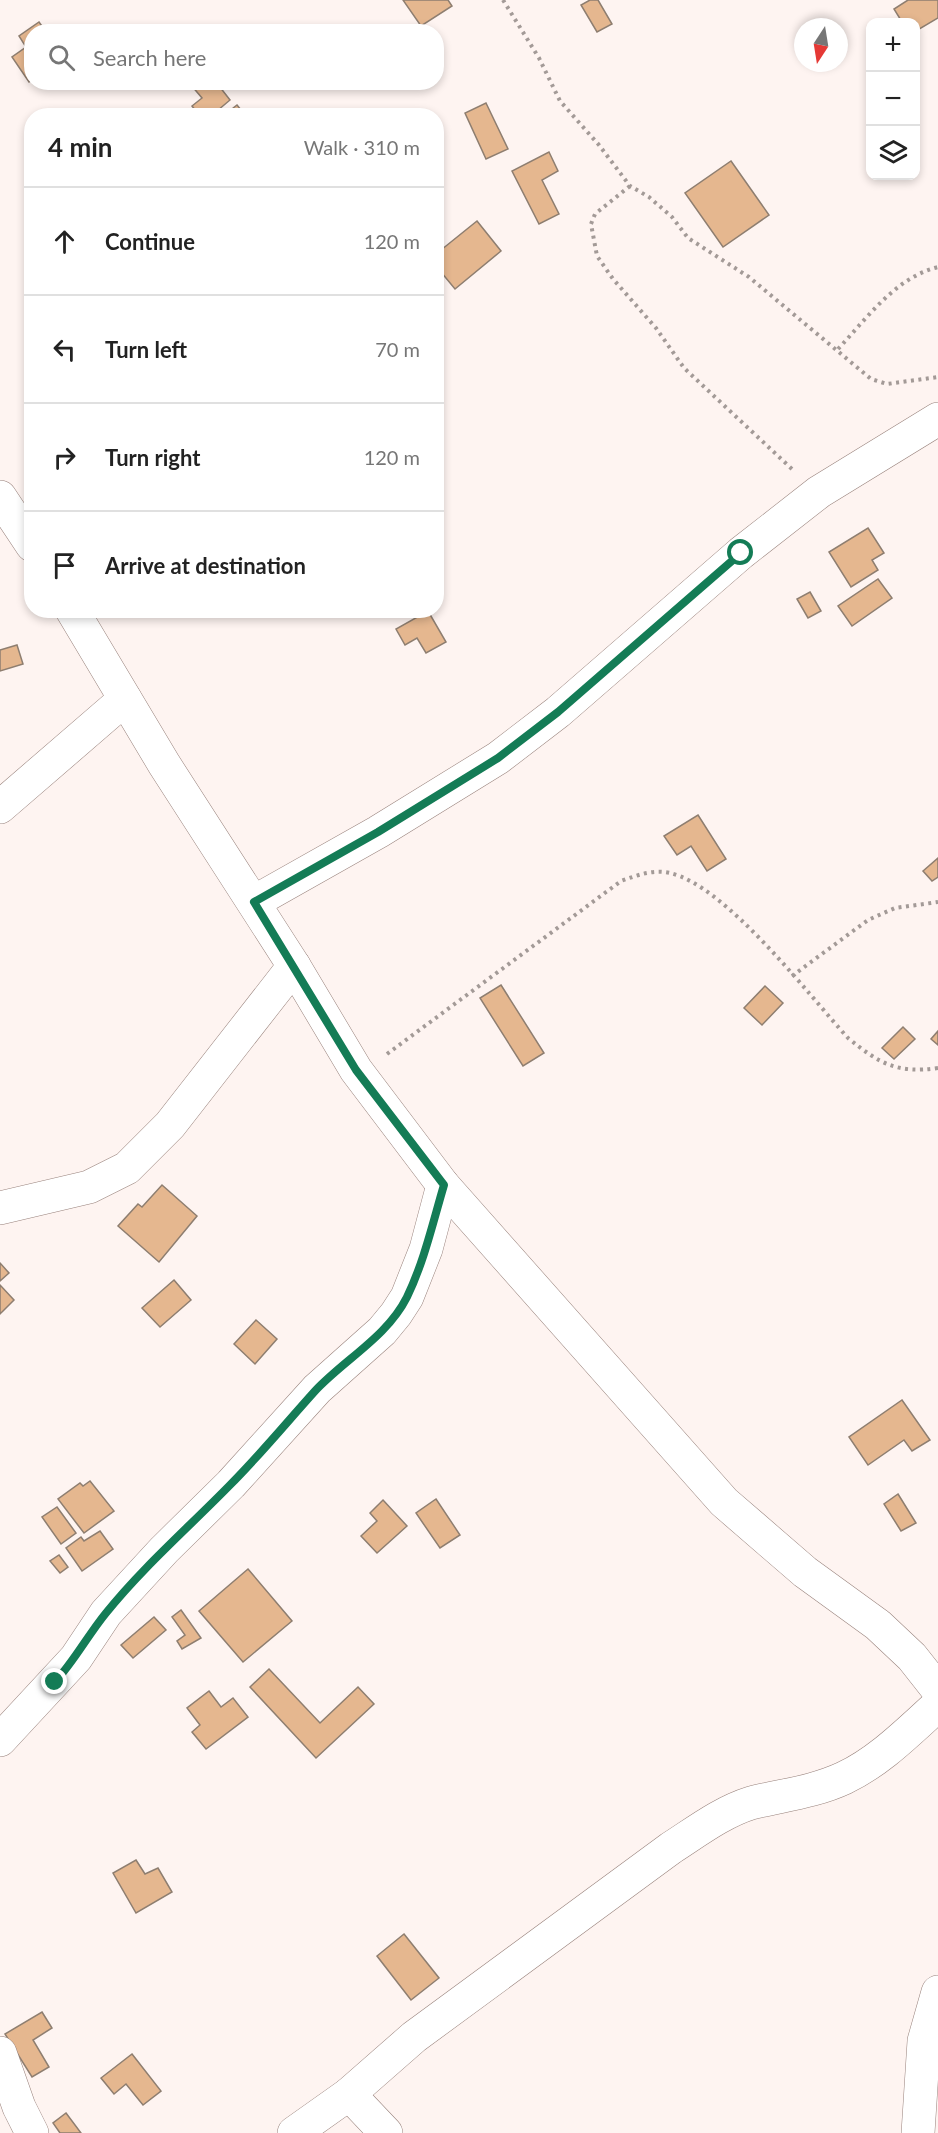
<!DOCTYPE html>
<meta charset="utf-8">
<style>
body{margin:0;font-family:Lato,sans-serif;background:#f6f6f6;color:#222}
.controls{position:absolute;right:18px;top:18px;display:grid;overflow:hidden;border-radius:12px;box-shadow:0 3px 9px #0003}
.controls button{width:54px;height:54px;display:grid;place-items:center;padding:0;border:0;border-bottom:2px solid #e0e0e0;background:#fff;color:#222;font:30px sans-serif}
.compass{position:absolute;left:794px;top:18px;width:54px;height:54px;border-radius:50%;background:#fff;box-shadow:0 3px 9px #0003;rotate:192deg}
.stop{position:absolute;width:18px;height:18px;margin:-14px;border:4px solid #147c56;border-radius:50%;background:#fff}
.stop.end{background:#147c56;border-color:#fff;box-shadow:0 2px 6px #0008}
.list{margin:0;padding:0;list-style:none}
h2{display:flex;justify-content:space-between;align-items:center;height:78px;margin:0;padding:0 24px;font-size:26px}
h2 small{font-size:20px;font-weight:400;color:#767676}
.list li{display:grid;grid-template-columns:39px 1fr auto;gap:18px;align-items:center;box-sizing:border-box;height:108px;padding:0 24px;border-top:2px solid #e0e0e0}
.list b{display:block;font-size:22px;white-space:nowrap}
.list em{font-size:20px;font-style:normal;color:#767676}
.icon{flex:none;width:33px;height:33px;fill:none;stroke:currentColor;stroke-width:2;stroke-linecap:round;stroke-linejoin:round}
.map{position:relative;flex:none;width:938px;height:2133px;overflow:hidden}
.search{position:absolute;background:#fff;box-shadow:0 3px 9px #0003;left:24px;top:24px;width:420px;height:66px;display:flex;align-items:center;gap:15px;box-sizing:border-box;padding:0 21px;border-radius:24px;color:#767676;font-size:22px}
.panel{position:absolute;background:#fff;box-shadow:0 3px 9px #0003;left:24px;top:108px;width:420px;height:510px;border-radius:24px}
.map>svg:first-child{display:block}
.building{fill:#e5b78f;stroke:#8e7e70;stroke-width:1.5}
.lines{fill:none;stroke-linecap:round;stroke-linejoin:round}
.minor-casing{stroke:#98827c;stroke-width:34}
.path{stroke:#a39a97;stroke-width:4;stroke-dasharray:3 4.5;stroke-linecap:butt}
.minor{stroke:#fff;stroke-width:33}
.route{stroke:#147c56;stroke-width:8}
</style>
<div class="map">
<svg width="938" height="2133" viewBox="0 0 938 2133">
<rect width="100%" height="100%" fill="#fef4f1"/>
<g class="building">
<polygon points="403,0 448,0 452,6 421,26"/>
<polygon points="590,0 598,0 612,24 597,32 581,5"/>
<polygon points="908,0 938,0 938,18 916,31 916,22 902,22 894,9"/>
<polygon points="39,22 46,32 32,32 32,80 29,82 12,57 26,47 19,36"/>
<polygon points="194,82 216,82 230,100 211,116 200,116 192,106 202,98 191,85"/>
<polygon points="486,103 508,149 486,159 465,113"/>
<polygon points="237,105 246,116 223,116"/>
<polygon points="549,152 558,171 542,180 559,214 539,224 512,171"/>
<polygon points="731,161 769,215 723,247 685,193"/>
<polygon points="477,221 501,251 455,289 436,266 436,254"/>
<polygon points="868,528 884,553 872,560 878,570 851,587 829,552"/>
<polygon points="878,579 892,598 852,626 838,606"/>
<polygon points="810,592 821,611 808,618 797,599"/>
<polygon points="428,611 446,642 426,653 417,638 405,645 396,629"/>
<polygon points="17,645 23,664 0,671 0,650"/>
<polygon points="698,815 726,859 707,871 691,846 677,855 664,836"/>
<polygon points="938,858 938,877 932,881 923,871"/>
<polygon points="501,985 544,1053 523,1066 480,998"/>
<polygon points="765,986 783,1003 762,1025 744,1008"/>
<polygon points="903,1027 915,1039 894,1059 882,1048"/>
<polygon points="938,1031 938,1045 931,1039"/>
<polygon points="162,1185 197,1216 159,1262 118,1226 138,1204 142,1207"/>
<polygon points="0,1263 9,1273 0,1281"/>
<polygon points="174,1280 191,1300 160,1327 142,1308"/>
<polygon points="0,1285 14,1300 0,1314"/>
<polygon points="256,1320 277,1339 255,1364 234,1344"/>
<polygon points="902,1400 930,1440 912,1451 904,1440 868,1465 849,1437"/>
<polygon points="90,1481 114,1511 84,1533 58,1499 80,1483 83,1486"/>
<polygon points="898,1494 916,1523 901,1531 884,1504"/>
<polygon points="436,1499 460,1535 440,1548 416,1513"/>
<polygon points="383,1500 407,1526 377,1553 361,1536 377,1521 370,1513"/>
<polygon points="57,1507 76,1533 61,1544 42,1517"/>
<polygon points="100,1531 113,1549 82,1571 66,1548 81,1537 84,1541"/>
<polygon points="59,1555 68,1567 60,1573 50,1561"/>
<polygon points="248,1569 292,1621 243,1662 199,1611"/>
<polygon points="181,1610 201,1638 182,1649 177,1641 185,1635 172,1617"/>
<polygon points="154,1617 166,1630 133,1658 121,1645"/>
<polygon points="269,1669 320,1723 358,1687 374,1704 316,1758 250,1687"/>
<polygon points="209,1691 221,1707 233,1698 248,1717 206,1749 192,1732 200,1725 187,1708"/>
<polygon points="136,1860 145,1874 158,1868 172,1892 136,1913 113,1873"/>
<polygon points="404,1934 439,1978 411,2000 377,1956"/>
<polygon points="42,2012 52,2028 33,2040 49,2067 32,2077 5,2034"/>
<polygon points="132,2054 161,2091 143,2105 126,2084 114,2094 101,2078"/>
<polygon points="66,2113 81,2133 60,2133 53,2123"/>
</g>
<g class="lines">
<defs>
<g id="minor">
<polyline points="0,497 32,545"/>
<polyline points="72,610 164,764 294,966 356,1070 443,1185 724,1502 805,1572 878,1625 912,1657 938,1690"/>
<polyline points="0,807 125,699"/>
<polyline points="254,902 378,832 498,758 558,712 741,553 819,492 938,419"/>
<polyline points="0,1208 89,1187 127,1168 170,1125 294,966"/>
<polyline points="0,1740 76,1658 106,1613 164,1550 231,1484 317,1389 382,1331 396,1314 407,1297 426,1249 443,1185"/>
<polyline points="0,2053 19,2107 32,2133"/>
<polyline points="349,2094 386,2133"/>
<path d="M294 2133 349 2094 414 2037 671 1848C696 1832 722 1812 751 1803 783 1795 814 1792 844 1778 880 1761 909 1731 938 1705"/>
<polyline points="918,2133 924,2041 938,1992"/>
</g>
</defs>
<use href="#minor" class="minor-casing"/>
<g class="path">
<polyline points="503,0 539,58 560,101 599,145 630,186 649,197 672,217 688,238 749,277 871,379 887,384 938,377"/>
<polyline points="630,186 595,214 591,224 597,256 613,279 656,328 684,368 793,470"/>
<path d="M838 349C868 317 895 278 938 267"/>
<polyline points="792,976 868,920 895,908 938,902"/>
<path d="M387 1054 621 881C638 875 653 869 670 873 726 886 808 994 848 1038 879 1063 896 1074 938 1068"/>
</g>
<use href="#minor" class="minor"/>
</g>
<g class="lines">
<path class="route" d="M55 1682C75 1660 88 1635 106 1613 143 1567 189 1527 230 1485 260 1455 287 1422 315 1391 345 1359 387 1337 407 1297 424 1262 433 1222 444 1185L356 1070 254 902 378 832 498 758 558 712 741 553"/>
</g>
</svg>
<div class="controls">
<button>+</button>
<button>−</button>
<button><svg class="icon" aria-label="layers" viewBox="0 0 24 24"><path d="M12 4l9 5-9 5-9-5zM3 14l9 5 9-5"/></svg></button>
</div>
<svg class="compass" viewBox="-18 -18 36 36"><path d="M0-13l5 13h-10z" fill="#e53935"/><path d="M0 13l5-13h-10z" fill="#767676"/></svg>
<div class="stop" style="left:741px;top:553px"></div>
<div class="stop end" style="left:55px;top:1682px"></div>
<div class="search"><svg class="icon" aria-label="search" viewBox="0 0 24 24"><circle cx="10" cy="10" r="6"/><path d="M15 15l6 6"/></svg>Search here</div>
<section class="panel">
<h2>4 min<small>Walk · 310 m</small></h2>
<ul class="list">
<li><svg class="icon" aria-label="ahead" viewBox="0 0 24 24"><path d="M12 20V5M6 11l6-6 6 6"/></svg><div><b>Continue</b></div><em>120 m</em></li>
<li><svg class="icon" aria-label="left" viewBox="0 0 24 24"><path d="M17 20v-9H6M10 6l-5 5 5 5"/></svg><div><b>Turn left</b></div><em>70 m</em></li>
<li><svg class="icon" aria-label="right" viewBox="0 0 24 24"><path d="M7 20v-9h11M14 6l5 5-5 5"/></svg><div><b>Turn right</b></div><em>120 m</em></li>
<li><svg class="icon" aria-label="arrive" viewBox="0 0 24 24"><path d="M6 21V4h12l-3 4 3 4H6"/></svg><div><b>Arrive at destination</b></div></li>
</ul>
</section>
</div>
